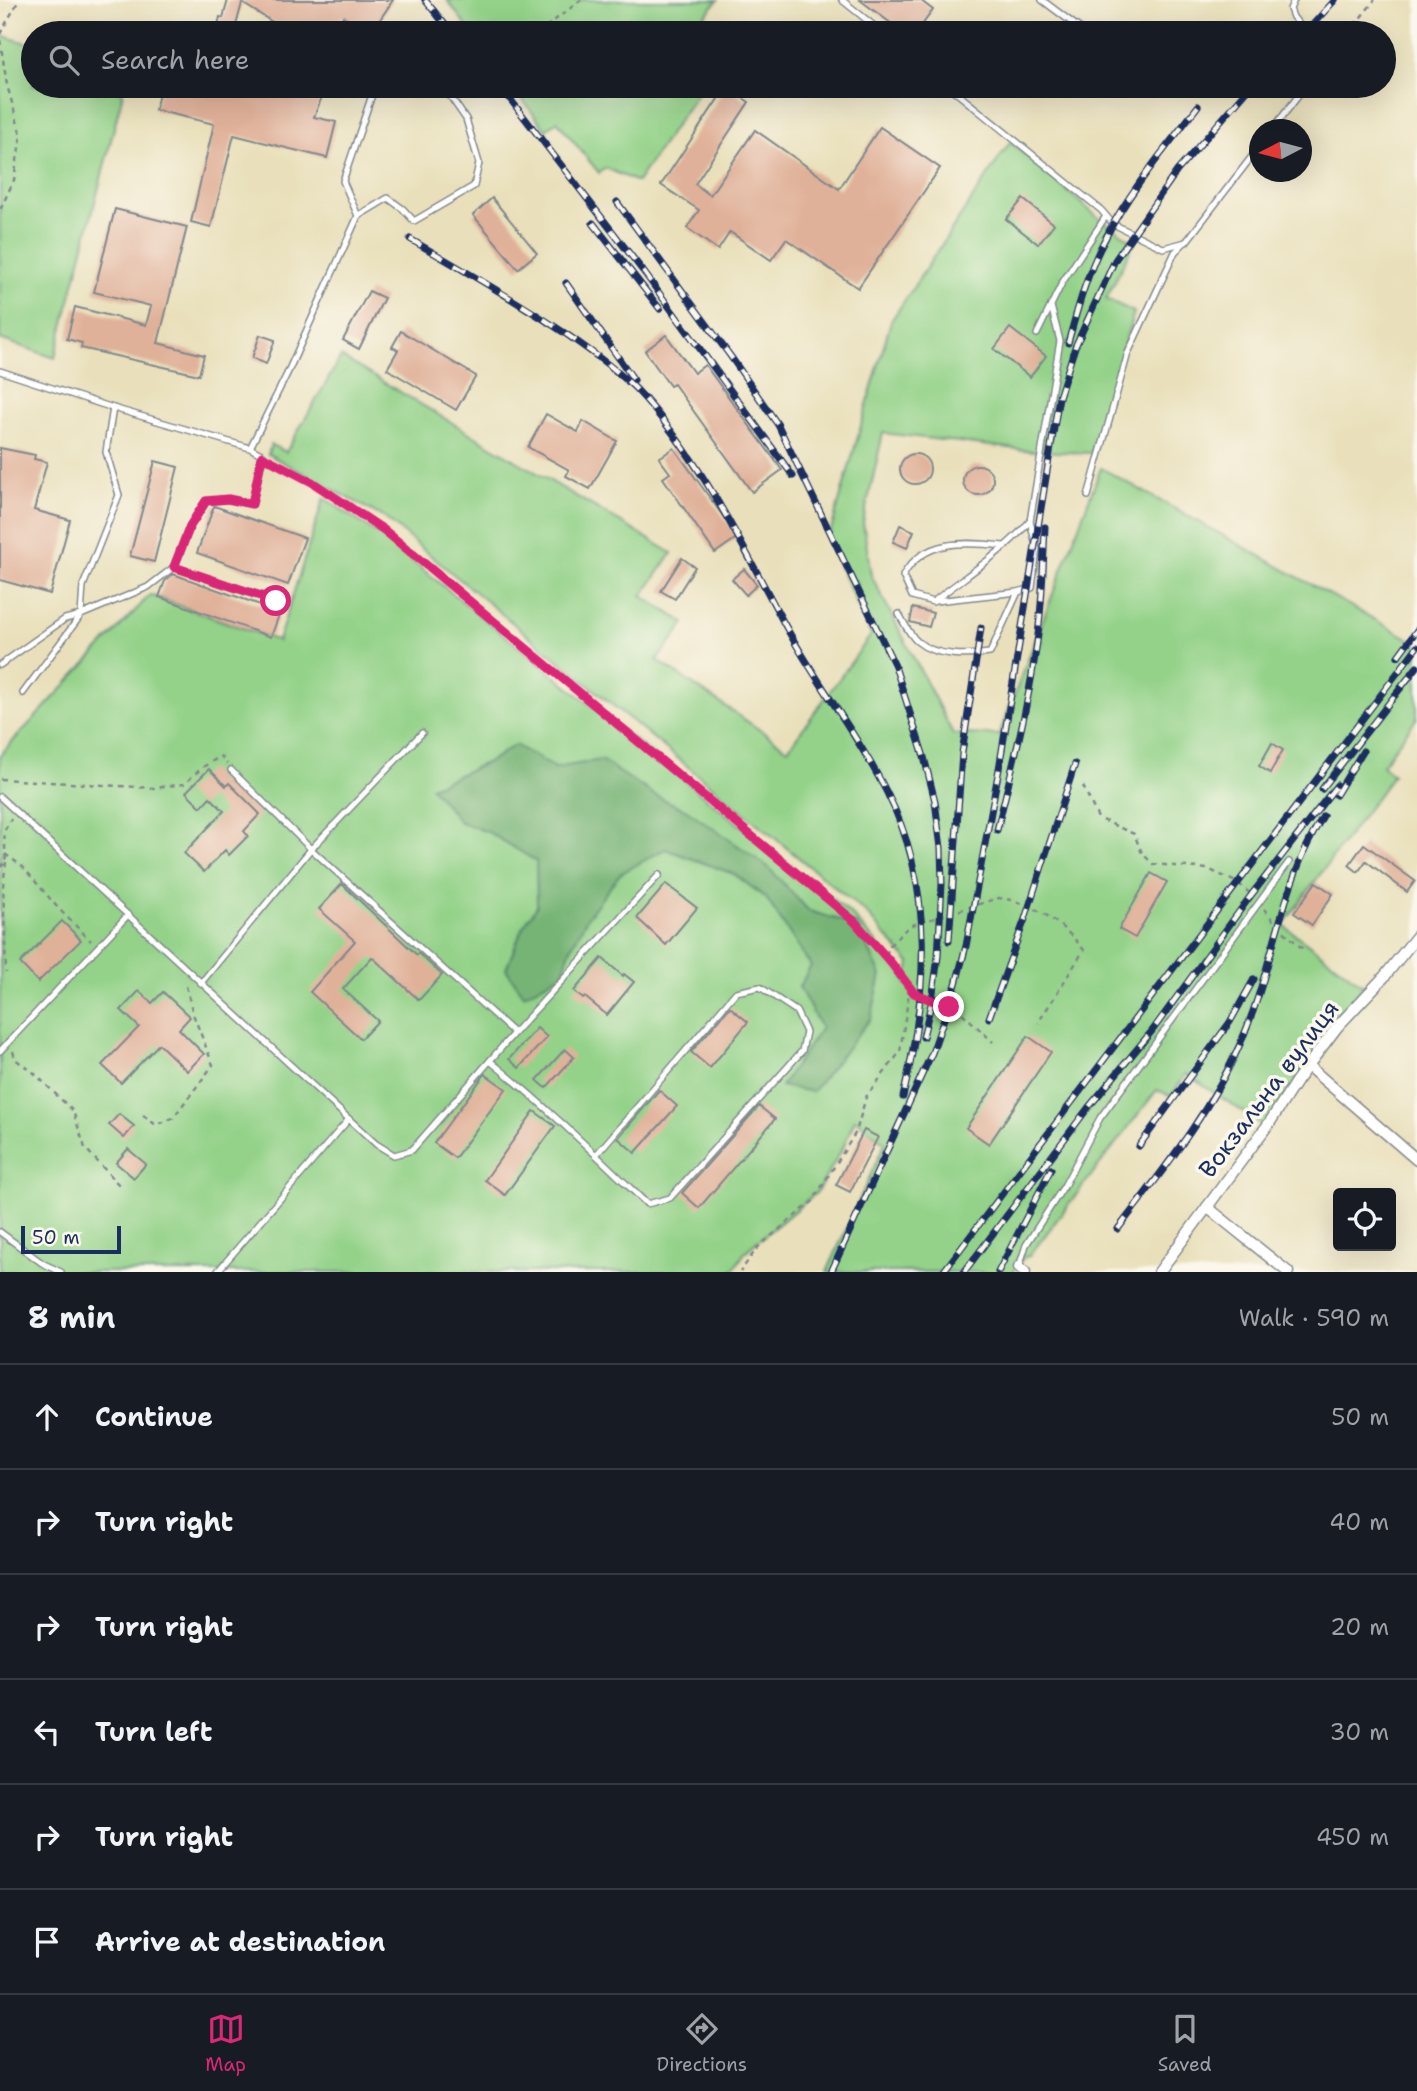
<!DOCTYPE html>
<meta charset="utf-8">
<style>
body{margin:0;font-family:"Shantell Sans",sans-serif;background:#242831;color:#f1f3f6}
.controls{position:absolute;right:21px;bottom:21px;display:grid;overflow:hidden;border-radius:7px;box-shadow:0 7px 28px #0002}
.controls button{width:63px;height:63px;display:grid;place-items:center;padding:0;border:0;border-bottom:2px solid #363941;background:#171b24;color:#f1f3f6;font:35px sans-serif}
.compass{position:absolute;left:1249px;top:119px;width:63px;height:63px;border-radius:50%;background:#171b24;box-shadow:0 7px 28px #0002;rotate:264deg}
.scale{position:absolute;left:21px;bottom:18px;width:100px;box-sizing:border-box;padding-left:7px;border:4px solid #1b2f5e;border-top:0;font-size:19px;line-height:24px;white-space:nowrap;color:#1b2f5e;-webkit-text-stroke:5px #fbf7ec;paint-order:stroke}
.stop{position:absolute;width:21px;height:21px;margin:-16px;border:5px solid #db2777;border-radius:50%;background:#fff}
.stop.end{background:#db2777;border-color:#fff;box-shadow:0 2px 7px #0008}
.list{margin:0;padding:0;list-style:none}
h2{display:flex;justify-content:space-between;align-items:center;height:91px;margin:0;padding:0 28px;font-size:30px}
h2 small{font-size:23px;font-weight:400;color:#9ea1a6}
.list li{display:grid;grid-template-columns:46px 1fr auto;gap:21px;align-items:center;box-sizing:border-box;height:105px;padding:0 28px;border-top:2px solid #363941}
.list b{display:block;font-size:26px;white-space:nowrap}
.list em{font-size:23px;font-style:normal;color:#9ea1a6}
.icon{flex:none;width:38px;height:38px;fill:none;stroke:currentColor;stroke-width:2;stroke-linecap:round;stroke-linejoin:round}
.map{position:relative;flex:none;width:1417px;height:1272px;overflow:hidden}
.search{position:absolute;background:#171b24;box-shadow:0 7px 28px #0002;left:21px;right:21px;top:21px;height:77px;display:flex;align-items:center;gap:18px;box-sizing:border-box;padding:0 24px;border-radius:38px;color:#9ea1a6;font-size:26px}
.sheet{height:721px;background:#171b24}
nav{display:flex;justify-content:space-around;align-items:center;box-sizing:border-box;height:98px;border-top:2px solid #363941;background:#171b24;font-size:19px;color:#9ea1a6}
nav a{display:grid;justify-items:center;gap:4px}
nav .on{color:#db2777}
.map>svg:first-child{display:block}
.green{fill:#93d288;stroke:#578073;stroke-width:2}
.forest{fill:#76b474;stroke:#487269;stroke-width:2}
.building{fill:#e0b199}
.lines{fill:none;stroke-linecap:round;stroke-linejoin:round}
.lane-casing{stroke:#82888c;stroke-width:8}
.street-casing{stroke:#82888c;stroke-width:13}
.path{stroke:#82888c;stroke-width:2.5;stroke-dasharray:5 5;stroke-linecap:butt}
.lane{stroke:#fff;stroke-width:5}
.street{stroke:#fff;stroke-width:10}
.rail-casing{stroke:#1b2f5e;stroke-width:7}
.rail{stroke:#fbf7ec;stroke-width:4.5;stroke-dasharray:13;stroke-linecap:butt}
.route{stroke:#db2777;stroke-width:9}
.labels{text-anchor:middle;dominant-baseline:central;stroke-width:7;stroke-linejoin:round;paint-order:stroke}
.street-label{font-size:24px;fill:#1b2f5e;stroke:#fbf7ec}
</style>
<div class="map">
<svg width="1417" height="1272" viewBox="0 0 1417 1272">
<rect width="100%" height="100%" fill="#fbf7ec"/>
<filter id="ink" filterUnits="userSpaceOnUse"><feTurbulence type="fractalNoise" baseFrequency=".0143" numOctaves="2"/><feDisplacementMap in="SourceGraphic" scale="14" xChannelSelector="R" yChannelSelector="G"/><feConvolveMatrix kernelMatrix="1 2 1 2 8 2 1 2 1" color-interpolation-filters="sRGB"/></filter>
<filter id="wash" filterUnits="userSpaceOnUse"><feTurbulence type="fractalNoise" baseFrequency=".00686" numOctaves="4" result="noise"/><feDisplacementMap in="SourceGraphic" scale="28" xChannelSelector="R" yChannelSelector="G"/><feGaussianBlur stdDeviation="1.57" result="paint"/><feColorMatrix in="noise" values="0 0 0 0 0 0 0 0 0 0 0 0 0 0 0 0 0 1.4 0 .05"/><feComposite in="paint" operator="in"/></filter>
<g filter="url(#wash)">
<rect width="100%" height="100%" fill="#e9e0bb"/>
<g class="green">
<polygon points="447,0 718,0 703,18 702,33 472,33"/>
<polygon points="0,35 33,45 33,86 110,86 123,93 55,358 0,339"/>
<polygon points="512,86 702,86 637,182 606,168 599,173 557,121 546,130"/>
<polygon points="1010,142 1095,215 1134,242 1106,299 1134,312 1091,453 1033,451 883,433 863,522 871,575 953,734 999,735 1101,468 1417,643 1417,718 1382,765 1393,775 1283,925 1363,985 1264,1126 1186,1074 1171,1096 1157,1090 1029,1256 1024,1257 1013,1272 827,1272 885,1143 855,1119 843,1148 817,1192 746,1251 732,1272 0,1272 0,755 150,595 278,641 324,498 381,536 853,916 903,974 906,983 910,963 865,912 385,518 268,454 271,445 286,452 341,357 672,553 642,596 685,623 657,660 788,749 871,635 828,541 891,321"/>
</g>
<polygon class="forest" points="515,745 555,768 601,760 656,796 687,810 767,866 809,911 857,925 881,975 871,1018 812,1092 781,1086 821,1028 799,987 811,966 766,898 734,874 665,849 620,874 587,918 570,950 563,973 524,995 506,969 523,927 537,906 536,861 488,832 460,822 431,787 490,761"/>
<g id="blocks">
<g class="building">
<polygon points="228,0 393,0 371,33 343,16 332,33 290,33 242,3 234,33 216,33 220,17 223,18"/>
<polygon points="860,0 920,0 933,10 916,33 904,33"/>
<polygon points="161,86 326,86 314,117 336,122 327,158 234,135 211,227 191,222 214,124 155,110"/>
<polygon points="726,87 749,102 695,184 710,195 755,130 839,189 880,127 940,168 858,288 786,239 771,260 730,232 718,250 687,228 699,210 661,185"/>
<polygon points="492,198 537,253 518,269 473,215"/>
<polygon points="1023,199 1054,224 1038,244 1006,219"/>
<polygon points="115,209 187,227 158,343 204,355 199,375 81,348 82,343 67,339 75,307 146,325 151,306 94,292"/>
<polygon points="369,291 384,298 359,349 343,340"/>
<polygon points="1010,328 1046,356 1030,377 994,349"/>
<polygon points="401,331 476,376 456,410 387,369 398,350 392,347"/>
<polygon points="260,335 275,340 266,364 252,358"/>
<polygon points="666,335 694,373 705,365 782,470 752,492 674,384 670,386 645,351"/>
<polygon points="546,414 578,432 583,421 617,441 590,489 566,476 569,470 528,447"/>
<polygon points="0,448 35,455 34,459 47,462 34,510 70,520 50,594 0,580"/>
<polygon points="674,448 738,537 715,553 663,478 670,473 659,458"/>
<circle cx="915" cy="469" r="15"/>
<polygon points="155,461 178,467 154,562 130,556"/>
<circle cx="978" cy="480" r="15"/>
<polygon points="214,506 305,538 288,585 197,553"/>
<polygon points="900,525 914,531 907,548 893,542"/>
<polygon points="682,558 695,567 675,599 661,591"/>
<polygon points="744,569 757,585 746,595 732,579"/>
<polygon points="173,574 280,612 271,637 159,597 165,581"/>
<polygon points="913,608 933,613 929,627 910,622"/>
<polygon points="1272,743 1283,750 1270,773 1259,766"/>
<polygon points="209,769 226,786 229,783 260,814 244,831 248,836 229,855 225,850 204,872 184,853 224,811 210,797 201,807 186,792"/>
<polygon points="1364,844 1415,881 1407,892 1366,861 1358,872 1349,865"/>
<polygon points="1151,873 1167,882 1135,938 1119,929"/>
<polygon points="1316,882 1333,894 1312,925 1294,913"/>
<polygon points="342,884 417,955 418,953 442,975 419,1000 372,957 343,989 378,1021 361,1039 310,992 355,941 319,909"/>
<polygon points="666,884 697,908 666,945 637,918"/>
<polygon points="62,921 81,940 38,982 20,963"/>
<polygon points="602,958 623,976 624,974 634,982 607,1015 585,997 583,999 574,991"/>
<polygon points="139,991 152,1003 163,992 190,1017 179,1029 204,1054 187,1071 159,1044 121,1083 102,1065 139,1027 121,1010"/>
<polygon points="730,1007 748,1022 710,1068 691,1052"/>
<polygon points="537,1028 547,1037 519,1068 509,1059"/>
<polygon points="1028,1036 1051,1052 989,1144 966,1128"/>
<polygon points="565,1049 574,1057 546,1088 537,1080"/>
<polygon points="485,1074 506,1089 455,1158 434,1143"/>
<polygon points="659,1090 677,1106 635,1153 618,1138"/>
<polygon points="759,1106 775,1119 699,1208 682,1193"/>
<polygon points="534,1111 555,1126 505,1195 485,1180"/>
<polygon points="119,1114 134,1126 124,1138 109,1125"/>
<polygon points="864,1130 878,1137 850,1192 836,1185"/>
<polygon points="128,1149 146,1164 134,1178 116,1163"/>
</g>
</g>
</g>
<g filter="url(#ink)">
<use href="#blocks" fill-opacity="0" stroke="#82888c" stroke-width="2"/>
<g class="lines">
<defs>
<g id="lane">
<polyline points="842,0 883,33"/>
<polyline points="1042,0 1086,33"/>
<polyline points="1294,0 1290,9 1293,17 1306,33"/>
<polyline points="948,86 1101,210 1113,224 1163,248 1186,242 1260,146"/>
<polyline points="1156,86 1162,91"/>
<polyline points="1272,130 1306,86"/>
<polyline points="358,216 343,181 375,86"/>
<polyline points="1037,334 1062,283 1106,216"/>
<polyline points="0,371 113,408 250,448 263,455 252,504 228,499 206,501 190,526 174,567"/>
<polyline points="250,448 287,374 358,216 388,198 403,209 414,221 474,186 479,163 466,119 443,86"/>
<polyline points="1088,496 1128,353 1175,252 1185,242"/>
<path d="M1004 546C967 542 923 538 903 576L912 596 933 602C965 576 1003 553 1030 521L1060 341 1051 306"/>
<polyline points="936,601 1018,592"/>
<path d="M899 614C904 623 910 636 918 642 936 657 969 656 990 653L1018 592 1032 588 1037 549 1030 521"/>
<polyline points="0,665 65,619 81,615 148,587 174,567 277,602"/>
<polyline points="23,693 81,615 83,586 119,495 106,452 113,408"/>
<polyline points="231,770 311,849 514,1033"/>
<polyline points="0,797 376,1144 394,1155 412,1150 514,1033 659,875"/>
<polyline points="201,983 311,849 422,733"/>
<polyline points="0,1051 128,915"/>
<path d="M490 1061C546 1106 595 1154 647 1204L670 1198 802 1051 806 1032 796 1011 760 987 736 992 596 1155"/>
<polyline points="0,1232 42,1263 61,1272"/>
<polyline points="1019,1267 1026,1245 1064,1186 1100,1118 1289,862"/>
<polyline points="217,1272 349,1119"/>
</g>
<g id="street">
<polyline points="1308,1066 1417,1160"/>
<polyline points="1207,1207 1288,1272"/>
<polyline points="1019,1267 1025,1272"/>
<polyline points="1159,1272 1270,1122 1297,1080 1337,1027 1384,977 1417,936"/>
</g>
</defs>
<use href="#lane" class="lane-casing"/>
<use href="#street" class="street-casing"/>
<g class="path">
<polyline points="538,33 581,0"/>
<polyline points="1348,33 1375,0"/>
<polyline points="0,34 19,0"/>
<polyline points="0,40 7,85 21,135 14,180 0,210"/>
<polyline points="272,460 312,482 384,529 854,921 910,986 900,1052 866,1097 856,1132 812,1202 758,1247 740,1272"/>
<polyline points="0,779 154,788 184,784 203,767 221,756 227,764"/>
<polyline points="1083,786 1098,818 1134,834 1142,853 1153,864 1208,869 1238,883 1253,896"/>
<polyline points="5,854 23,867 58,908 91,941"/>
<polyline points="6,862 3,886 6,973"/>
<polyline points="0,867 6,862 4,831 11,819"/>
<polyline points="1264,909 1277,925 1305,951"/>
<path d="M886 955 890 945 909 926 999 898C1034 902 1062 923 1084 950L1038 1023"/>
<polyline points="910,986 921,996 959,1010 993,1042"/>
<polyline points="13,1051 15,1059 33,1072 73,1111 85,1148 119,1185"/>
<polyline points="143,1115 156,1125 173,1118 213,1065 193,1014 185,982"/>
</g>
<use href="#lane" class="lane"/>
<use href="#street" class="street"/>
<defs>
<g id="rail">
<polyline points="425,0 452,33"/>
<polyline points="1305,33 1335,0"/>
<polyline points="500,86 643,271 793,476"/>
<polyline points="617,202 731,357 778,425 895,666 924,757 935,801 941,848 942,884 938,957 932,1000 923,1037"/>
<polyline points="593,223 660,309"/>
<path d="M410 239C463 270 518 301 569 336 592 352 616 369 636 389 700 457 742 545 786 627 817 683 857 734 886 791 936 887 927 995 903 1097"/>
<polyline points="566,283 634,380"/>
<path d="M1068 343C1078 307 1088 270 1106 237 1130 190 1166 148 1198 106"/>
<polyline points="1398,656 1417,630"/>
<polyline points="1322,789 1417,667"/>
<polyline points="1336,795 1363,751"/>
<path d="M997 830C1011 773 1026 715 1035 656 1042 613 1043 570 1045 527"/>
<polyline points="949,941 962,753 981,628"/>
<polyline points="989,1018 1025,919 1075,764"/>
<polyline points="1139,1146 1230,1022 1254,979"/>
<path d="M1118 1229C1164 1169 1211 1111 1241 1042 1274 967 1279 888 1323 816"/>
<polyline points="831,1272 932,1053 956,984 966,946 999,769 1059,397 1075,347 1115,260 1177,171 1251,86"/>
<polyline points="943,1272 1417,647"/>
<polyline points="964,1272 1088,1108 1152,1031 1252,894 1337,785"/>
<polyline points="998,1272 1051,1169"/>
</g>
</defs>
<use href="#rail" class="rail-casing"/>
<use href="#rail" class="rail"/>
</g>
</g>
<g class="lines" filter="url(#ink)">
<polyline class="route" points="276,601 174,567 190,526 206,501 228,499 252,504 262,456 312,482 384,530 854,921 892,964 914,993 949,1007"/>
</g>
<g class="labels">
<g class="street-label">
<text transform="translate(1269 1089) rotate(-53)">Вокзальна вулиця</text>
</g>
</g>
</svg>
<div class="controls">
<button><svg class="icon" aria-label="locate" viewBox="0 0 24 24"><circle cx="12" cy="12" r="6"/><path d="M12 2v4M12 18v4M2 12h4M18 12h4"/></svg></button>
</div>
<svg class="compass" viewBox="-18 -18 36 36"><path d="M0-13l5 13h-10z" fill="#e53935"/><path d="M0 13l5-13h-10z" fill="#9ea1a6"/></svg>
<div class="scale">50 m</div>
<div class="stop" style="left:276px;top:601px"></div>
<div class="stop end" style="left:949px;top:1007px"></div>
<div class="search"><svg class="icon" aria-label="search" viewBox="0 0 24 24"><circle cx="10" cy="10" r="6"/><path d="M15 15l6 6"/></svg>Search here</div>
</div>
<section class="sheet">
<h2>8 min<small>Walk · 590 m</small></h2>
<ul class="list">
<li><svg class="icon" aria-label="ahead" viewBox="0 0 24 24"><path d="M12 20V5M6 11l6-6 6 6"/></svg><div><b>Continue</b></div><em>50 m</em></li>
<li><svg class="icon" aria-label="right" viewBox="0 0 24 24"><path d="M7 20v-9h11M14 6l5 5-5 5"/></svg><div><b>Turn right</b></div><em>40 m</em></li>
<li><svg class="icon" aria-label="right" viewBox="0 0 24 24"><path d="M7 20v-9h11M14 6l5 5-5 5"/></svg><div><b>Turn right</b></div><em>20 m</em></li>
<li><svg class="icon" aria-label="left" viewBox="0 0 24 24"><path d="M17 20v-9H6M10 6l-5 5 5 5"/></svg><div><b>Turn left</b></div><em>30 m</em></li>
<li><svg class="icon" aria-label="right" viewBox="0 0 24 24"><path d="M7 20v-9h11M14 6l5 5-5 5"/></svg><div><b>Turn right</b></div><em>450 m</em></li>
<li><svg class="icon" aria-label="arrive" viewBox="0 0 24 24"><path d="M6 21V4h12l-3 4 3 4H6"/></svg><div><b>Arrive at destination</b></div></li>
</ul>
</section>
<nav>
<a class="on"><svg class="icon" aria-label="map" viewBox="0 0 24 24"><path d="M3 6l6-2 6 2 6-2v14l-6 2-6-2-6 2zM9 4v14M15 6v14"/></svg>Map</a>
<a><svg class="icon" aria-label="directions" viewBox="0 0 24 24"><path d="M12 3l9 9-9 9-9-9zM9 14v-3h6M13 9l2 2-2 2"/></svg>Directions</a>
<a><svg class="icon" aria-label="saved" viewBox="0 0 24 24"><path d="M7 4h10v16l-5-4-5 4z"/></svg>Saved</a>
</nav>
